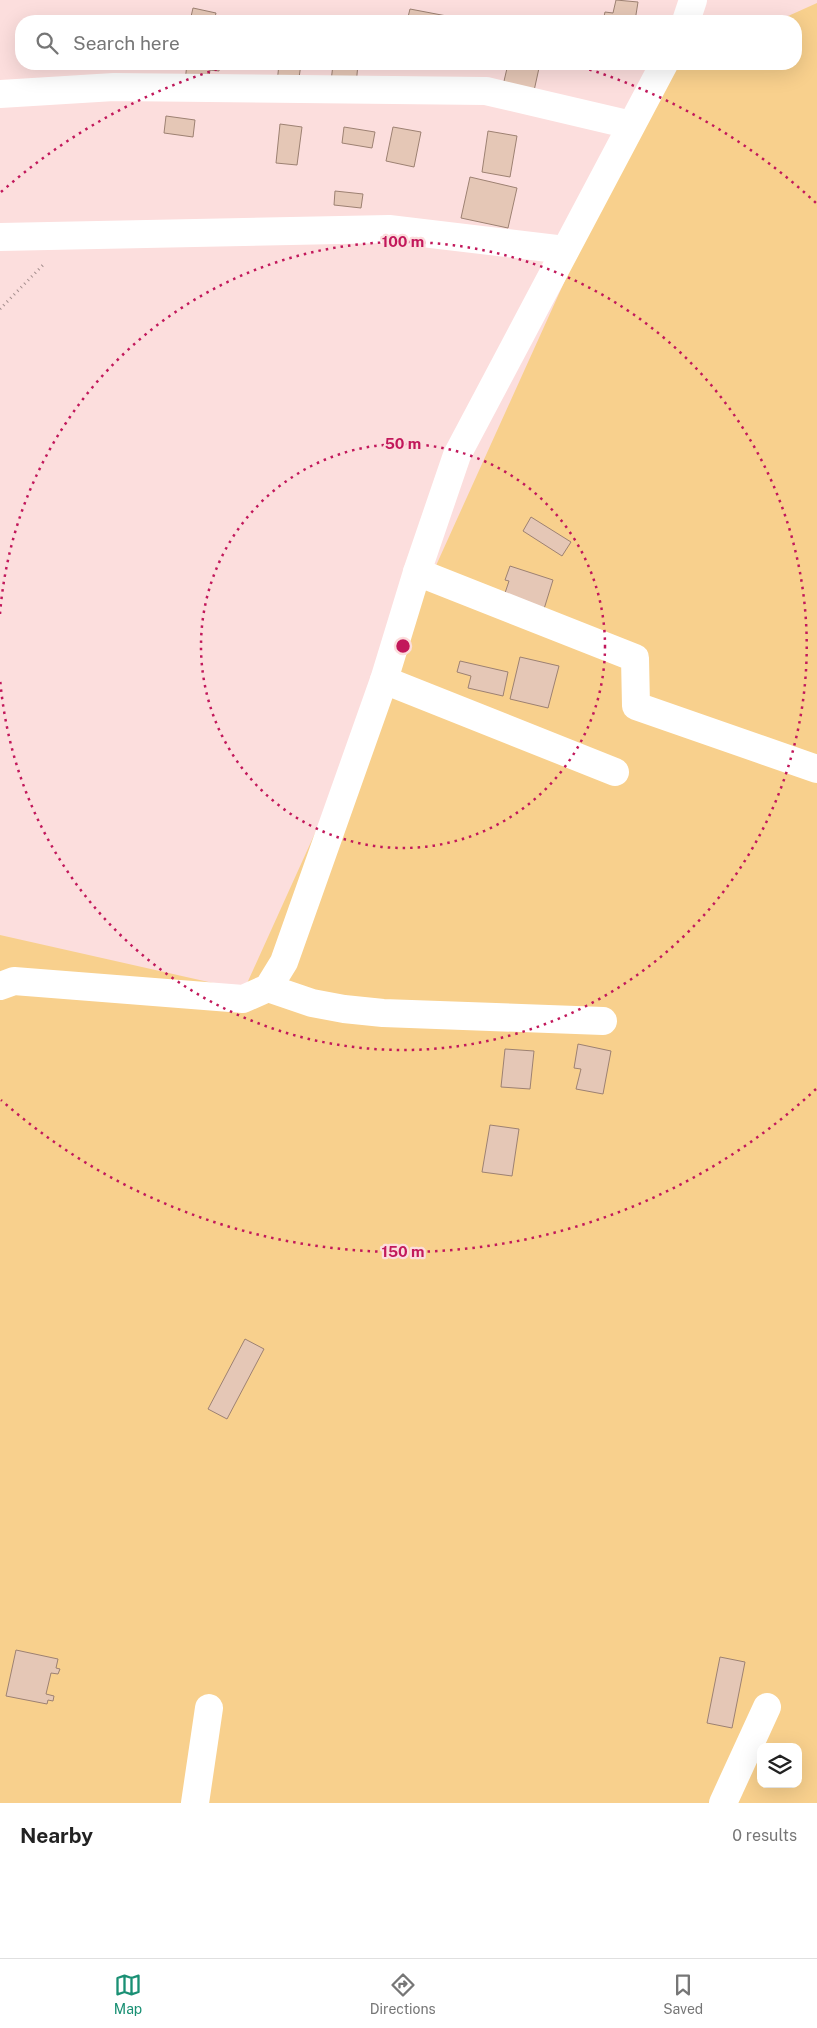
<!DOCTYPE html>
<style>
body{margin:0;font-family:"Public Sans",sans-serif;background:#f6f6f6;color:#222}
.controls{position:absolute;right:15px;bottom:15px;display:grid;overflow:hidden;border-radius:10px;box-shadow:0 5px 20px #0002}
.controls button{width:45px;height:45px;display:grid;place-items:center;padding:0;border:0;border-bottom:1px solid #e0e0e0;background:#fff;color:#222;font:25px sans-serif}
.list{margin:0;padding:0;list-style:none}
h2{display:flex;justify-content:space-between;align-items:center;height:65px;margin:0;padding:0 20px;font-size:21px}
h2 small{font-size:16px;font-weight:400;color:#767676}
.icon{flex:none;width:28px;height:28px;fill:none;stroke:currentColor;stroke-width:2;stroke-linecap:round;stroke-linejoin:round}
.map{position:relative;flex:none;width:817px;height:1803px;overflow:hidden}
.search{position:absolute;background:#fff;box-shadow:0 5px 20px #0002;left:15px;right:15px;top:15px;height:55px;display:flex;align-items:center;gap:12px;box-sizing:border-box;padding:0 18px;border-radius:20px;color:#767676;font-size:19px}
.sheet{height:155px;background:#fff}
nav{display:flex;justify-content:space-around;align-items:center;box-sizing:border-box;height:70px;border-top:1px solid #e0e0e0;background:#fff;font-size:14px;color:#767676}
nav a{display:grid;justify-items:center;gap:2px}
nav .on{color:#1a9074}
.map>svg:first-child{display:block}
.green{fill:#f8d08d;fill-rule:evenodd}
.building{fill:#e5c7b6;stroke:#9d8172}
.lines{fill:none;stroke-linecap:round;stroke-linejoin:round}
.path{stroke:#a58f8e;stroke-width:3;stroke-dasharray:1 4;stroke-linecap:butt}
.minor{stroke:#fff;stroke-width:28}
.ring{fill:none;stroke:#c2185b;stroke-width:2.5;stroke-dasharray:2.5 5}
.centre{fill:#c2185b;stroke:#fcdedd;stroke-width:2.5}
.ring-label{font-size:15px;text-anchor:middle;font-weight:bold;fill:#c2185b;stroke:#fcdedd;stroke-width:4.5;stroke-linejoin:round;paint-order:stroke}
</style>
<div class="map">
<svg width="817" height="1803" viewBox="0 0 817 1803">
<rect width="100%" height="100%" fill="#fcdedd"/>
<path class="green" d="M817 3V1803H0V935L244 990 657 77 685 64H796V21H777ZM761 1747H798V1784H761Z"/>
<g class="building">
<polygon points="616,0 638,2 635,21 603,21 605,12 613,13"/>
<polygon points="193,8 216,13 214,21 190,21"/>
<polygon points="410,9 452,17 451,21 407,21"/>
<polygon points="187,64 220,64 219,71 210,70 208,84 185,81"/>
<polygon points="279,64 301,64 298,85 277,83"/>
<polygon points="333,64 358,64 356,85 331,82"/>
<polygon points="508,64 520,64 539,68 532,100 501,94"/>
<polygon points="166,116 195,120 193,137 164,133"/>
<polygon points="280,124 302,127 297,165 276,163"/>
<polygon points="344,127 375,132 372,148 342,143"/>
<polygon points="393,127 421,132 414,167 386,161"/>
<polygon points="488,131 517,136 510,177 482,172"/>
<polygon points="470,177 517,188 508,228 461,218"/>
<polygon points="335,191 363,194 361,208 334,205"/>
<polygon points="531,517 571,542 562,556 523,531"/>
<polygon points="510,566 553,580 544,609 504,596 509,581 505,580"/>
<polygon points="520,657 559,666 548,708 510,699"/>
<polygon points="460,661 508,672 503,696 468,688 471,676 457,672"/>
<polygon points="578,1044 611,1051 603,1094 576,1089 581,1069 574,1068"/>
<polygon points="505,1049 534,1051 530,1089 501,1087"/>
<polygon points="490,1125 519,1129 512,1176 482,1172"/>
<polygon points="245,1339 264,1349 227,1419 208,1409"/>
<polygon points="16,1650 58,1659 56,1668 60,1669 58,1674 51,1673 46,1694 54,1696 53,1701 48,1700 47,1704 6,1696"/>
<polygon points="720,1657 745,1662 732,1728 707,1723"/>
</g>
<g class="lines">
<polyline class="path" points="0,309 44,264"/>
<g class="minor">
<polyline points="686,21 693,0"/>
<polyline points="0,94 114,87 486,91 631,125"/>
<polyline points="0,237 389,229 565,250"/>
<polyline points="417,572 635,658 636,706 817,769"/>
<polyline points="384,680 615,772"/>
<polyline points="0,986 14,981 243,999 268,988 284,962 384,680 417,572 457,455 664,64"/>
<polyline points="268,988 312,1003 344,1009 383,1013 603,1021"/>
<polyline points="195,1803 209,1708"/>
<polyline points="723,1803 767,1707"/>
</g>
</g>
<g class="ring">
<circle cx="403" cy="646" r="202"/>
<path d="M0 614A404 404 0 1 1 0 678"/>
<path d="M816 1089A606 606 0 0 1 1 1100M1 192A606 606 0 0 1 231 65M575 65A606 606 0 0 1 816 203"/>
</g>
<circle cx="403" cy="646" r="8" class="centre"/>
<g class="ring-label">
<text x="403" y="247">100 m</text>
<text x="403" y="449">50 m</text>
<text x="403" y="1257">150 m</text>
</g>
</svg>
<div class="controls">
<button><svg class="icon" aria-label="layers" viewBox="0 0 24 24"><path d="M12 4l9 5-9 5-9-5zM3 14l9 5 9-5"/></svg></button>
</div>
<div class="search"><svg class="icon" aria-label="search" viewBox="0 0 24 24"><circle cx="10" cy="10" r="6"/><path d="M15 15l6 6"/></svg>Search here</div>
</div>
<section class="sheet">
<h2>Nearby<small>0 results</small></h2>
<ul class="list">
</ul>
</section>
<nav>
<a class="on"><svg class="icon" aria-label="map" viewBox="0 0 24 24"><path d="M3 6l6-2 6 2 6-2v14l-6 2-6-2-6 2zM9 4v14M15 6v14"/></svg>Map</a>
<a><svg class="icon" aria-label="directions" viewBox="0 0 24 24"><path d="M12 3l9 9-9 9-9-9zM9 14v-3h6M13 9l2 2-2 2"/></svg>Directions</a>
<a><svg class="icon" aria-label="saved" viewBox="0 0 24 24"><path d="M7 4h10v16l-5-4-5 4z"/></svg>Saved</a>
</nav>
